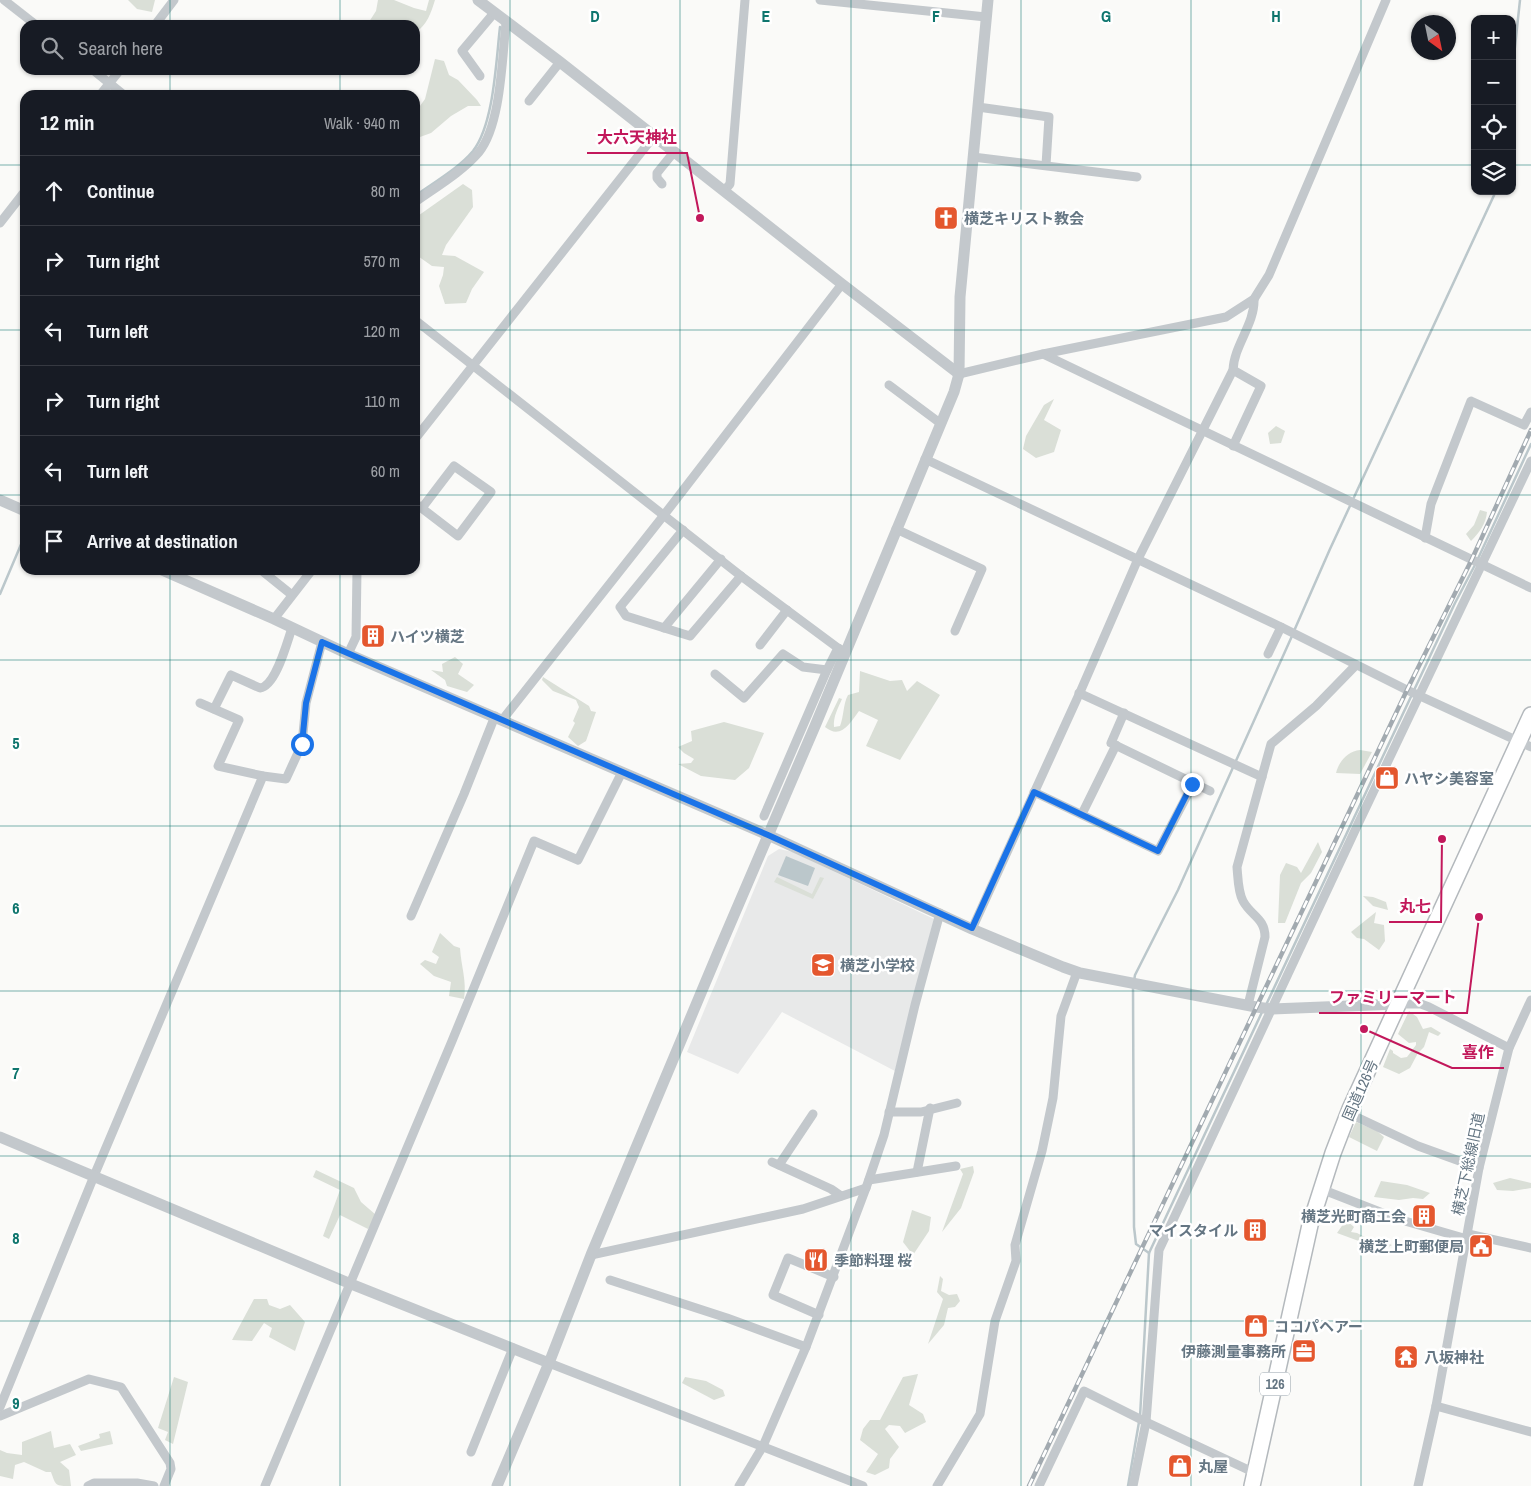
<!DOCTYPE html>
<meta charset="utf-8">
<style>
body{margin:0;font-family:"Archivo Narrow","Noto Sans JP",sans-serif;background:#242831;color:#f1f3f6}
.controls{position:absolute;right:15px;top:15px;display:grid;overflow:hidden;border-radius:10px;box-shadow:0 1px 4px #0004}
.controls button{width:45px;height:45px;display:grid;place-items:center;padding:0;border:0;border-bottom:1px solid #363941;background:#171b24;color:#f1f3f6;font:25px sans-serif}
.compass{position:absolute;left:1411px;top:15px;width:45px;height:45px;border-radius:50%;background:#171b24;box-shadow:0 1px 4px #0004;rotate:147deg}
.stop{position:absolute;width:15px;height:15px;margin:-11px;border:4px solid #1a73e8;border-radius:50%;background:#fff}
.stop.end{background:#1a73e8;border-color:#fff;box-shadow:0 1px 5px #0008}
.list{margin:0;padding:0;list-style:none}
h2{display:flex;justify-content:space-between;align-items:center;height:65px;margin:0;padding:0 20px;font-size:21px}
h2 small{font-size:16px;font-weight:400;color:#9ea1a6}
.list li{display:grid;grid-template-columns:32px 1fr auto;gap:15px;align-items:center;box-sizing:border-box;height:70px;padding:0 20px;border-top:1px solid #363941}
.list b{display:block;font-size:19px;white-space:nowrap}
.list em{font-size:16px;font-style:normal;color:#9ea1a6}
.icon{flex:none;width:28px;height:28px;fill:none;stroke:currentColor;stroke-width:2;stroke-linecap:round;stroke-linejoin:round}
.map{position:relative;flex:none;width:1531px;height:1486px;overflow:hidden}
.search{position:absolute;background:#171b24;box-shadow:0 1px 4px #0004;left:20px;top:20px;width:400px;height:55px;display:flex;align-items:center;gap:12px;box-sizing:border-box;padding:0 18px;border-radius:15px;color:#9ea1a6;font-size:19px}
.panel{position:absolute;background:#171b24;box-shadow:0 1px 4px #0004;left:20px;top:90px;width:400px;height:485px;border-radius:15px}
.map>svg:first-child{display:block}
.built{fill:#e8e9e9}
.green{fill:#dadfd7}
.water{fill:#bbc7cb}
.lines{fill:none;stroke-linecap:round;stroke-linejoin:round}
.stream{stroke:#bbc7cb;stroke-width:2.5}
.trunk-casing{stroke:#b4b9bd;stroke-width:18}
.minor{stroke:#c3c8cc;stroke-width:9}
.tertiary{stroke:#c3c8cc;stroke-width:11}
.trunk{stroke:#fff;stroke-width:15}
.rail-casing{stroke:#a2aab0;stroke-width:4.5}
.rail{stroke:#fff;stroke-width:2.5;stroke-dasharray:8;stroke-linecap:butt}
.route{stroke:#1a73e8;stroke-width:6}
.grid{fill:none;stroke:#0f766e;stroke-width:1;stroke-opacity:0.55}
.labels{text-anchor:middle;dominant-baseline:central;stroke-width:5;stroke-linejoin:round;paint-order:stroke}
.shield{fill:#fff;stroke:#939fa8;stroke-width:1}
.shield-label{font-size:14px;font-weight:bold;fill:#657683}
.poi-label{font-size:15px;font-weight:bold;fill:#657683;stroke:#fff;text-anchor:start}
.street-label{font-size:15px;fill:#657683;stroke:#fff}
.grid-label{font-size:16px;text-anchor:middle;font-weight:bold;fill:#0f766e;stroke:#fff;stroke-width:5;stroke-linejoin:round;paint-order:stroke}
.leader{fill:none;stroke:#c2185b;stroke-width:2}
.callout-dot{fill:#c2185b;stroke:#fff;stroke-width:2}
.callout-label{font-size:16px;text-anchor:middle;font-weight:bold;fill:#c2185b;stroke:#fff;stroke-width:5;stroke-linejoin:round;paint-order:stroke}
</style>
<div class="map">
<svg width="1531" height="1486" viewBox="0 0 1531 1486">
<rect width="100%" height="100%" fill="#fafaf8"/>
<polygon class="built" points="779,849 793,852 934,919 895,1071 782,1012 738,1074 687,1052 768,856"/>
<g class="green">
<polygon points="128,0 155,0 152,12 137,9"/>
<path d="M378 0H394L414 8 426 11 429 0H435C431 13 427 25 415 33V25H376V23L373 25H367L376 11Z"/>
<polygon points="435,59 444,61 449,75 458,80 477,100 481,106 468,106 451,116 431,133 420,137 415,134 415,113 425,99"/>
<polygon points="463,184 472,190 473,207 446,245 442,255 455,256 484,272 472,289 466,303 445,304 439,286 443,275 444,267 432,266 415,254 415,218"/>
<polygon points="1054,399 1044,420 1061,430 1054,452 1036,458 1023,449 1026,436 1044,405"/>
<polygon points="1276,426 1285,431 1281,443 1270,444 1268,433"/>
<path d="M1480 510 1487 512C1486 524 1479 533 1471 541L1466 534 1474 525Z"/>
<polygon points="455,657 463,664 458,674 474,685 467,692 447,686 445,680 431,670 443,672 442,664"/>
<path d="M860 671 890 681 902 680 907 691 917 681 940 695 900 760 866 746 878 720 859 711C850 723 841 740 825 727L839 698 842 699C838 708 833 717 834 727L840 726C844 716 843 704 848 695L859 692Z"/>
<polygon points="543,677 589,706 591,711 596,712 586,741 578,746 568,737 575,723 573,721 579,707 576,700 553,691 542,680"/>
<polygon points="724,722 764,733 749,768 735,780 701,776 678,764 691,763 694,759 684,753 678,747 692,741 691,731"/>
<path d="M1360 750 1372 752 1360 774 1336 773C1339 761 1348 751 1360 750Z"/>
<polygon points="1318,842 1322,852 1311,873 1301,883 1285,923 1278,923 1280,875 1286,863 1297,867 1301,873"/>
<polygon points="777,877 812,894 820,877 824,878 813,899 774,882"/>
<polygon points="1363,896 1373,897 1386,902 1388,910 1373,906"/>
<polygon points="1376,912 1374,923 1384,925 1385,941 1379,950 1364,939 1357,938 1351,932"/>
<path d="M440 933 454 946 460 948C461 966 467 981 464 999L449 996 451 982 434 976 420 964 425 960 436 964 439 957 432 952Z"/>
<polygon points="1409,1011 1417,1017 1423,1029 1431,1027 1441,1033 1438,1036 1429,1032 1424,1047 1418,1053 1410,1068 1399,1074 1383,1067 1390,1049 1393,1051 1393,1053 1401,1058 1407,1057 1416,1045 1416,1042 1409,1043 1398,1034"/>
<polygon points="1356,1122 1377,1131 1384,1137 1377,1151 1349,1137"/>
<polygon points="973,1166 974,1172 961,1208 942,1232 963,1174 960,1169"/>
<polygon points="316,1170 354,1188 361,1202 376,1215 368,1229 340,1215 329,1239 323,1236 340,1190 313,1177"/>
<polygon points="1510,1178 1531,1183 1531,1188 1513,1191 1497,1190 1493,1183"/>
<polygon points="1381,1181 1407,1185 1430,1193 1423,1199 1413,1198 1399,1200 1374,1197"/>
<polygon points="912,1210 931,1217 929,1231 913,1255 903,1242"/>
<polygon points="1346,1220 1354,1227 1351,1232 1357,1233 1380,1245 1384,1242 1392,1245 1383,1250 1337,1233"/>
<polygon points="940,1276 943,1279 941,1291 949,1295 957,1294 960,1301 955,1307 948,1308 944,1325 928,1344 943,1299 937,1292"/>
<polygon points="254,1299 267,1299 269,1305 280,1309 290,1305 305,1322 295,1351 269,1337 272,1328 264,1323 252,1341 232,1340"/>
<polygon points="918,1374 909,1405 923,1414 926,1422 905,1433 900,1426 889,1425 885,1429 899,1447 890,1459 889,1468 875,1475 866,1472 878,1454 860,1440 863,1429 870,1420 880,1420 903,1377"/>
<polygon points="174,1377 188,1382 173,1444 165,1440 168,1432 158,1428"/>
<polygon points="685,1377 706,1381 723,1390 725,1396 714,1400 682,1383"/>
<path d="M51 1431 54 1448 70 1444 76 1455 60 1462 69 1470 71 1486C55 1486 56 1486 51 1472H46L24 1462 15 1465 13 1479 0 1476V1450L7 1453 22 1455V1442Z"/>
<polygon points="110,1431 113,1444 81,1451 78,1446 100,1438 99,1434"/>
</g>
<polygon class="water" points="786,856 815,868 808,886 778,875"/>
<g class="lines">
<g class="stream">
<polyline points="1512,74 1520,0"/>
<path d="M415 196C433 183 459 168 473 151 494 124 496 61 500 27"/>
<polyline points="0,594 25,535"/>
<polyline points="1294,631 1330,549 1496,191"/>
<polyline points="1134,981 1135,975 1178,890 1292,636"/>
<polyline points="1133,986 1134,1227 1136,1244 1149,1253"/>
<polyline points="1266,1005 1455,603 1476,563 1531,444"/>
<polyline points="1140,1417 1149,1253 1263,1010"/>
<polyline points="1128,1486 1139,1422"/>
</g>
<defs>
<polyline id="trunk" points="1252,1486 1310,1225 1333,1153 1350,1109 1531,715"/>
</defs>
<use href="#trunk" class="trunk-casing"/>
<g class="minor">
<polyline points="4,0 36,25"/>
<polyline points="820,0 986,17"/>
<polyline points="155,25 174,0"/>
<polyline points="93,70 124,95"/>
<polyline points="480,76 462,51 494,13"/>
<polyline points="100,95 120,70"/>
<polyline points="529,101 560,62"/>
<polyline points="978,107 1049,117 1046,165"/>
<polyline points="973,157 1137,177"/>
<polyline points="662,184 657,178 657,173 674,152"/>
<polyline points="724,191 730,184 745,0"/>
<path d="M415 202C436 187 462 172 479 152 501 125 502 58 506 23"/>
<polyline points="0,223 25,191"/>
<polyline points="415,320 741,576 838,648 845,652"/>
<polyline points="1043,354 1531,588"/>
<polyline points="1233,370 1261,386 1233,446"/>
<polyline points="959,374 1043,354 1226,317 1254,299 1269,275 1386,0"/>
<polyline points="889,385 940,423"/>
<polyline points="415,439 654,136"/>
<polyline points="925,459 1281,627 1407,690 1531,747"/>
<polyline points="415,503 458,536 491,492 454,466 422,508"/>
<polyline points="896,529 982,569 955,631"/>
<polyline points="683,530 620,607 626,616 690,636 741,576"/>
<polyline points="1425,538 1431,504 1471,401 1524,425 1531,412"/>
<polyline points="261,570 292,595"/>
<polyline points="274,619 312,570"/>
<polyline points="664,628 721,559"/>
<polyline points="760,645 787,610"/>
<polyline points="348,654 356,637 357,570"/>
<polyline points="1268,654 1281,627"/>
<polyline points="715,674 744,698 783,654 803,667 827,670"/>
<polyline points="1079,693 1262,777"/>
<polyline points="200,703 239,720 218,766 263,776 286,779 302,744 306,703 322,642"/>
<path d="M214 709 231 675 260 688C276 686 287 642 292 628"/>
<polyline points="1124,713 1111,743 1210,791"/>
<polyline points="503,719 664,515 842,284"/>
<polyline points="1034,792 1158,851 1193,784"/>
<polyline points="1082,814 1116,745"/>
<polyline points="764,816 827,670 838,648"/>
<polyline points="411,916 464,794 495,716"/>
<path d="M972 929 1081 690 1138 559 1233 370C1234 345 1255 324 1254 299"/>
<polyline points="1399,1004 1421,1004 1429,1007 1509,1048"/>
<path d="M1248 1005 1265 937C1265 918 1251 916 1243 901 1238 892 1238 878 1237 867L1271 744 1316 706 1356 665"/>
<polyline points="889,1112 921,1112 957,1103"/>
<polyline points="1348,1113 1418,1146 1479,1168"/>
<polyline points="772,1162 831,1189 841,1196"/>
<polyline points="779,1165 813,1114"/>
<polyline points="917,1172 930,1108"/>
<polyline points="869,1180 956,1166"/>
<polyline points="1321,1189 1398,1219 1467,1239"/>
<polyline points="1468,1234 1531,1248"/>
<polyline points="591,1255 803,1209 866,1188"/>
<polyline points="610,1280 727,1318 806,1347"/>
<polyline points="819,1315 773,1295 788,1258 834,1277"/>
<polyline points="549,1363 863,1486"/>
<polyline points="1436,1406 1531,1432"/>
<polyline points="0,1407 94,1176 263,776"/>
<polyline points="0,1416 89,1379 121,1387 170,1463 171,1469 164,1486"/>
<polyline points="471,1452 513,1348"/>
<polyline points="88,1486 94,1483 137,1483 154,1486"/>
<polyline points="265,1486 452,1041 534,841 578,860 622,772"/>
<polyline points="739,1486 763,1446 806,1347 866,1188 884,1135 915,1005 940,913"/>
<polyline points="937,1486 980,1414 995,1321 1016,1261 1015,1245 1042,1151 1053,1098 1061,1016 1077,972"/>
<polyline points="1039,1486 1084,1391 1144,1421 1255,1473"/>
<polyline points="1133,1486 1146,1422 1159,1250 1358,824 1531,461"/>
<polyline points="1418,1486 1436,1406 1479,1168 1509,1048 1531,1000"/>
</g>
<g class="tertiary">
<polyline points="478,0 560,62 842,284 959,374"/>
<polyline points="0,500 25,511"/>
<polyline points="162,570 274,619 348,654 768,835 972,929 1063,967 1080,973 1256,1007 1272,1009 1399,1004"/>
<polyline points="0,1137 351,1284 549,1363"/>
<polyline points="497,1486 549,1363 591,1255 719,950 815,726 954,392 959,374 960,297 988,0"/>
</g>
<use href="#trunk" class="trunk"/>
<defs>
<polyline id="rail" points="1029,1486 1407,690 1472,559 1531,430"/>
</defs>
<use href="#rail" class="rail-casing"/>
<use href="#rail" class="rail"/>
</g>
<g class="lines">
<polyline class="route" points="302,744 306,703 322,642 768,835 972,928 1034,792 1158,851 1192,784"/>
</g>
<path class="grid" d="M170 0V25M340 0V25M510 0V1486M680 0V1486M851 0V1486M1021 0V1486M1191 0V1486M1361 0V1486M170 70V95M340 70V95M0 165H25M415 165H1475M1512 165H1531M0 330H25M415 330H1531M0 495H25M415 495H1531M170 570V1486M340 570V1486M0 660H1531M0 826H1531M0 991H1531M0 1156H1531M0 1321H1531"/>
<defs>
<symbol id="church-square" viewBox="-11 -11 22 22"><rect x="-9" y="-9" width="18" height="18" rx="4" fill="#e4572e" stroke="#fff"/><path d="M-1.2-6h2.4v3.5h3.3v2.4h-3.3V6h-2.4V-.1h-3.3v-2.4h3.3Z" fill="#fff"/></symbol>
<symbol id="building-square" viewBox="-11 -11 22 22"><rect x="-9" y="-9" width="18" height="18" rx="4" fill="#e4572e" stroke="#fff"/><path d="M-4-6H4V6H1V3H-1V6H-4ZM-2.5-4.3h1.7v1.8h-1.7ZM.8-4.3h1.7v1.8H.8ZM-2.5-1h1.7V.8h-1.7ZM.8-1h1.7V.8H.8Z" fill="#fff"/></symbol>
<symbol id="shop-square" viewBox="-11 -11 22 22"><rect x="-9" y="-9" width="18" height="18" rx="4" fill="#e4572e" stroke="#fff"/><path d="M-5-2.5h2.3a2.7 3.5 0 0 1 5.4 0H5L5.5 6h-11ZM-1.5-2.5h3a1.5 2.3 0 0 0-3 0Z" fill="#fff"/></symbol>
<symbol id="school-square" viewBox="-11 -11 22 22"><rect x="-9" y="-9" width="18" height="18" rx="4" fill="#e4572e" stroke="#fff"/><path d="M0-5L7-2L0 1L-7-2ZM-4 1L0 2.5L4 1V4Q0 6-4 4Z" fill="#fff"/></symbol>
<symbol id="civic-square" viewBox="-11 -11 22 22"><rect x="-9" y="-9" width="18" height="18" rx="4" fill="#e4572e" stroke="#fff"/><path d="M-.6-6.5H3V-4.5H.6V-3L4-1V1h2V6H-6V1h2V-1L-.6-3ZM-1.2 2.5V6h2.4V2.5Z" fill="#fff"/></symbol>
<symbol id="restaurant-square" viewBox="-11 -11 22 22"><rect x="-9" y="-9" width="18" height="18" rx="4" fill="#e4572e" stroke="#fff"/><path d="M-5-6h1v4h1v-4h1v4h1v-4h1v5L-1.5 .5V6h-2V.5L-5-1ZM5-6V6H3V1.5H1.5Q1.5-4 5-6Z" fill="#fff"/></symbol>
<symbol id="office-square" viewBox="-11 -11 22 22"><rect x="-9" y="-9" width="18" height="18" rx="4" fill="#e4572e" stroke="#fff"/><path d="M-6-3h4V-5.5h4V-3h4V5H-6ZM-1-4.5V-3h2v-1.5ZM-6 0V1H6V0Z" fill="#fff"/></symbol>
<symbol id="temple-square" viewBox="-11 -11 22 22"><rect x="-9" y="-9" width="18" height="18" rx="4" fill="#e4572e" stroke="#fff"/><path d="M0-6L5-2H3V0L6.5 2.5H4V6H1.5V3h-3V6H-4V2.5H-6.5L-3 0V-2H-5Z" fill="#fff"/></symbol>
</defs>
<g fill-rule="evenodd">
<use href="#church-square" x="932" y="204" width="28" height="28"/>
<use href="#building-square" x="359" y="622" width="28" height="28"/>
<use href="#shop-square" x="1373" y="764" width="28" height="28"/>
<use href="#school-square" x="809" y="951" width="28" height="28"/>
<use href="#building-square" x="1410" y="1202" width="28" height="28"/>
<use href="#building-square" x="1241" y="1216" width="28" height="28"/>
<use href="#civic-square" x="1467" y="1232" width="28" height="28"/>
<use href="#restaurant-square" x="802" y="1246" width="28" height="28"/>
<use href="#shop-square" x="1242" y="1312" width="28" height="28"/>
<use href="#office-square" x="1290" y="1337" width="28" height="28"/>
<use href="#temple-square" x="1392" y="1343" width="28" height="28"/>
<use href="#shop-square" x="1166" y="1452" width="28" height="28"/>
</g>
<g class="labels">
<rect class="shield" x="1260" y="1372.5" width="30" height="23" rx="4"/>
<g class="shield-label">
<text x="1275" y="1384">126</text>
</g>
<g class="poi-label">
<text x="964" y="218">横芝キリスト教会</text>
<text x="390" y="636">ハイツ横芝</text>
<text x="1404" y="778">ハヤシ美容室</text>
<text x="840" y="965">横芝小学校</text>
<text x="1406" y="1216" text-anchor="end">横芝光町商工会</text>
<text x="1238" y="1230" text-anchor="end">マイスタイル</text>
<text x="1464" y="1246" text-anchor="end">横芝上町郵便局</text>
<text x="834" y="1260">季節料理 桜</text>
<text x="1274" y="1326">ココパヘアー</text>
<text x="1286" y="1351" text-anchor="end">伊藤測量事務所</text>
<text x="1424" y="1357">八坂神社</text>
<text x="1198" y="1466">丸屋</text>
</g>
<g class="street-label">
<text transform="translate(1360 1090) rotate(-66)">国道126号</text>
<text transform="translate(1468 1164) rotate(-78)">横芝下総線旧道</text>
</g>
</g>
<g class="grid-label">
<text x="595" y="22">D</text>
<text x="766" y="22">E</text>
<text x="936" y="22">F</text>
<text x="1106" y="22">G</text>
<text x="1276" y="22">H</text>
<text x="16" y="749">5</text>
<text x="16" y="914">6</text>
<text x="16" y="1079">7</text>
<text x="16" y="1244">8</text>
<text x="16" y="1409">9</text>
</g>
<path class="leader" d="M700 218L687 153H587M1442 839L1441 922H1389M1479 917L1467 1013H1319M1364 1029L1452 1068H1504"/>
<g class="callout-dot">
<circle cx="700" cy="218" r="5"/>
<circle cx="1442" cy="839" r="5"/>
<circle cx="1479" cy="917" r="5"/>
<circle cx="1364" cy="1029" r="5"/>
</g>
<g class="callout-label">
<text x="637" y="143">大六天神社</text>
<text x="1415" y="912">丸七</text>
<text x="1393" y="1003">ファミリーマート</text>
<text x="1478" y="1058">喜作</text>
</g>
</svg>
<div class="controls">
<button>+</button>
<button>−</button>
<button><svg class="icon" aria-label="locate" viewBox="0 0 24 24"><circle cx="12" cy="12" r="6"/><path d="M12 2v4M12 18v4M2 12h4M18 12h4"/></svg></button>
<button><svg class="icon" aria-label="layers" viewBox="0 0 24 24"><path d="M12 4l9 5-9 5-9-5zM3 14l9 5 9-5"/></svg></button>
</div>
<svg class="compass" viewBox="-18 -18 36 36"><path d="M0-13l5 13h-10z" fill="#e53935"/><path d="M0 13l5-13h-10z" fill="#9ea1a6"/></svg>
<div class="stop" style="left:302px;top:744px"></div>
<div class="stop end" style="left:1192px;top:784px"></div>
<div class="search"><svg class="icon" aria-label="search" viewBox="0 0 24 24"><circle cx="10" cy="10" r="6"/><path d="M15 15l6 6"/></svg>Search here</div>
<section class="panel">
<h2>12 min<small>Walk · 940 m</small></h2>
<ul class="list">
<li><svg class="icon" aria-label="ahead" viewBox="0 0 24 24"><path d="M12 20V5M6 11l6-6 6 6"/></svg><div><b>Continue</b></div><em>80 m</em></li>
<li><svg class="icon" aria-label="right" viewBox="0 0 24 24"><path d="M7 20v-9h11M14 6l5 5-5 5"/></svg><div><b>Turn right</b></div><em>570 m</em></li>
<li><svg class="icon" aria-label="left" viewBox="0 0 24 24"><path d="M17 20v-9H6M10 6l-5 5 5 5"/></svg><div><b>Turn left</b></div><em>120 m</em></li>
<li><svg class="icon" aria-label="right" viewBox="0 0 24 24"><path d="M7 20v-9h11M14 6l5 5-5 5"/></svg><div><b>Turn right</b></div><em>110 m</em></li>
<li><svg class="icon" aria-label="left" viewBox="0 0 24 24"><path d="M17 20v-9H6M10 6l-5 5 5 5"/></svg><div><b>Turn left</b></div><em>60 m</em></li>
<li><svg class="icon" aria-label="arrive" viewBox="0 0 24 24"><path d="M6 21V4h12l-3 4 3 4H6"/></svg><div><b>Arrive at destination</b></div></li>
</ul>
</section>
</div>
